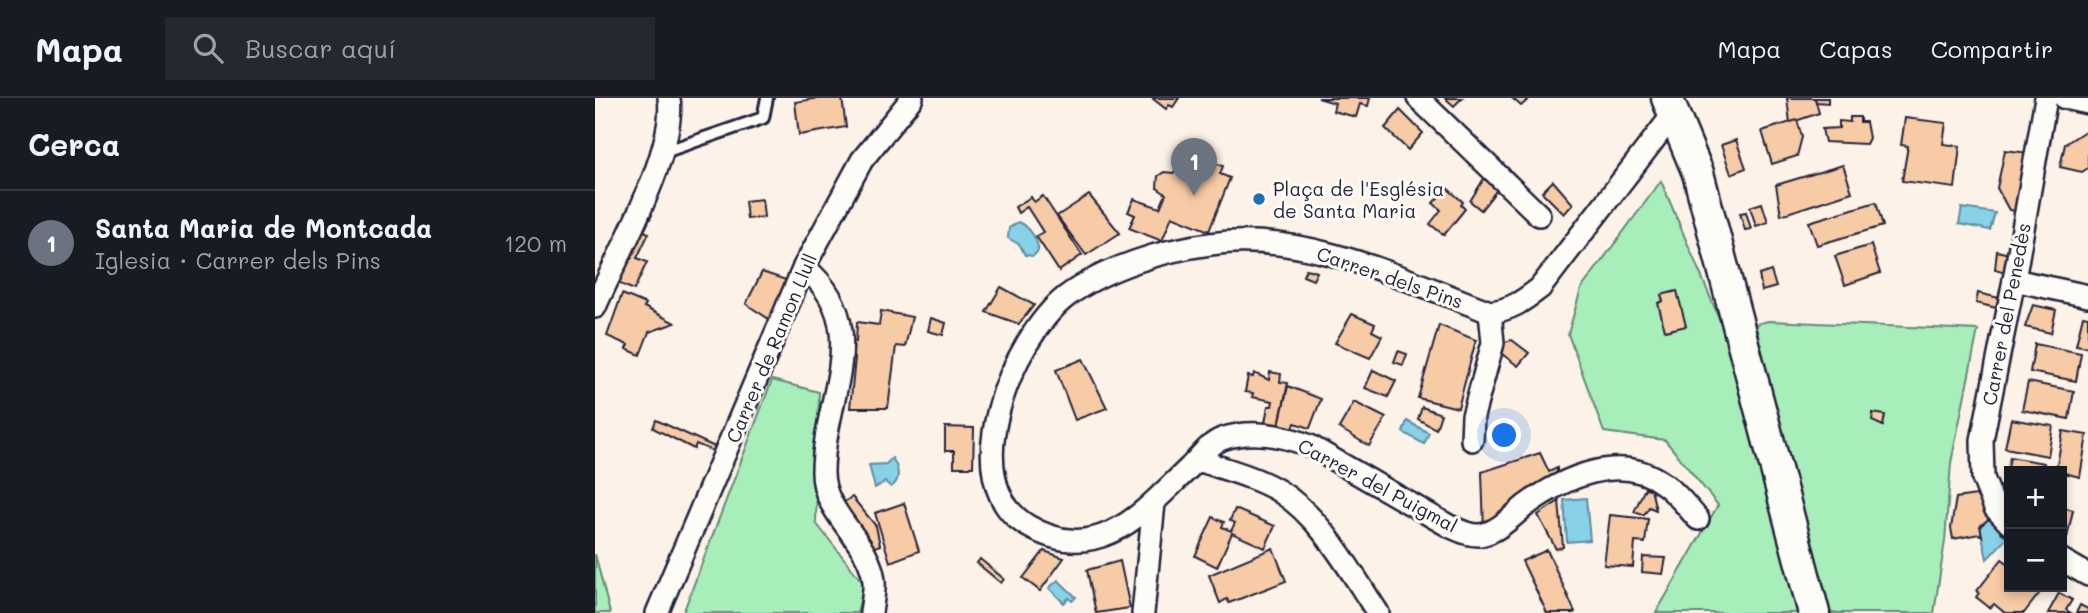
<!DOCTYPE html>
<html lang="es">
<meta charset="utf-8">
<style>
body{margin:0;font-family:Mali,sans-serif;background:#242831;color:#f1f3f6}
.controls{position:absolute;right:21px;bottom:21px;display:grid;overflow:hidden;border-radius:0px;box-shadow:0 4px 10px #0003}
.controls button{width:63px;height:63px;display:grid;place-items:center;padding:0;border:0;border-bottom:2px solid #363941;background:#171b24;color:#f1f3f6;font:35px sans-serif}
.you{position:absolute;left:910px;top:338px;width:24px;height:24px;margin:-18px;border:5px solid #fff;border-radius:50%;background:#1a73e8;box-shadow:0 0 0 10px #1a73e833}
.badge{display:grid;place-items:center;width:46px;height:46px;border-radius:50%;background:#1a73e8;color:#fff;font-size:23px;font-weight:700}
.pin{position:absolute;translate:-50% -58px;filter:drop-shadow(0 2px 4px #0008)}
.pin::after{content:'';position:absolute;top:37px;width:24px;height:21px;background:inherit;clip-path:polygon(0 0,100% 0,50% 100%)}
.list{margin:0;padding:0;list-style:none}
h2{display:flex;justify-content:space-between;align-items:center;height:91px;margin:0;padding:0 28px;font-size:30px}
h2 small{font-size:23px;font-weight:400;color:#9ea1a6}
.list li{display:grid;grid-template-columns:46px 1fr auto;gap:21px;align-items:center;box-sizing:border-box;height:105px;padding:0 28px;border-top:2px solid #363941}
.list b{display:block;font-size:26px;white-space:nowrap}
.list p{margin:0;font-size:23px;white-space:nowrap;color:#9ea1a6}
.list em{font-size:23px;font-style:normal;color:#9ea1a6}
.icon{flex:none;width:38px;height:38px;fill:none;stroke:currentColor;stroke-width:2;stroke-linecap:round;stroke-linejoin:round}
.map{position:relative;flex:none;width:1493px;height:515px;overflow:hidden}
header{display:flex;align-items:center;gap:42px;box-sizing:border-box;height:98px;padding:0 35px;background:#171b24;border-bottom:2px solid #363941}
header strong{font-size:33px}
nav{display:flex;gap:38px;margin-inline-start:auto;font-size:24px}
.search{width:490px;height:63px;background:#242831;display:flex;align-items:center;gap:18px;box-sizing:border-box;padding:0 24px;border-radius:0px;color:#9ea1a6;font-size:26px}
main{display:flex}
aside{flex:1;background:#171b24}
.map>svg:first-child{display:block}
.green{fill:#a8eeba;stroke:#65887a;stroke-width:2}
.water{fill:#87d2e8;stroke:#5f8ca3;stroke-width:2}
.building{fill:#f8cba7;stroke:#22223b;stroke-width:2}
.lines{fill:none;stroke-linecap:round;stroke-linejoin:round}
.service-casing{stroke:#22223b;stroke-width:16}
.minor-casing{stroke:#22223b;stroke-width:26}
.secondary-casing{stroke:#22223b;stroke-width:35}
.service{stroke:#fdfcf7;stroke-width:10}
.minor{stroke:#fdfcf7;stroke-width:21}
.secondary{stroke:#fdfcf7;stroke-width:30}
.poi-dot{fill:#1f6fb2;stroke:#fdfcf7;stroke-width:2.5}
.labels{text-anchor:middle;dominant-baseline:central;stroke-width:6;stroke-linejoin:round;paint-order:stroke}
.poi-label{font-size:19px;fill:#22223b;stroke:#fdfcf7;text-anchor:start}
.street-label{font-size:19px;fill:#22223b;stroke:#fdfcf7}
</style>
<header>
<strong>Mapa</strong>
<div class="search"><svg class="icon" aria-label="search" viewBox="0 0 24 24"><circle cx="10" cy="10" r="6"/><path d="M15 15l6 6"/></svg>Buscar aquí</div>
<nav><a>Mapa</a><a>Capas</a><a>Compartir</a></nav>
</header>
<main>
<aside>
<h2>Cerca<small></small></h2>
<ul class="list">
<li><span class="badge" style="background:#6b7280">1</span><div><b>Santa Maria de Montcada</b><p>Iglesia · Carrer dels Pins</p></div><em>120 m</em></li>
</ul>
</aside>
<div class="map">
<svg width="1493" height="515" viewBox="0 0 1493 515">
<rect width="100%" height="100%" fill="#fcf2e7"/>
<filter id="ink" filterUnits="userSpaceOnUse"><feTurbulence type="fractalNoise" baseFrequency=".0143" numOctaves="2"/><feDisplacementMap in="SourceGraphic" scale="14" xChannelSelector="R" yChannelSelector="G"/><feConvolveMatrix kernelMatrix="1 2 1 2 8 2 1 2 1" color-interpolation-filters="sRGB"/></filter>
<g filter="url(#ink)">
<g class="green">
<polygon points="1066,83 1130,234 1173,223 1383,232 1356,365 1350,443 1339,515 1061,515 1123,407 1070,342 1009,334 973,236 986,191"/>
<polygon points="177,282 224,294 221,425 269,486 262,515 88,515"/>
<polygon points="0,456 15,515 0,515"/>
</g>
<g class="water">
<polygon points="1367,110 1400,115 1395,132 1364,126"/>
<path d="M423 124C433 127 444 142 443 153L438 158 430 157 425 147 413 140 414 130Z"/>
<polygon points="812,323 834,335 829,346 808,334"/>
<path d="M297 360C303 369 307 382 296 389L290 384 280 390 274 367 291 366Z"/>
<polygon points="991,400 995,442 972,444 969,402"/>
<polygon points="1395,420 1412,440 1392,461 1385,428"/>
<polygon points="463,482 481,499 477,503 474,500 469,505 454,490"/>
</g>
<g class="building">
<polygon points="225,0 247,0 251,29 204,37 200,4"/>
<polygon points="557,0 584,0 578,9 574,7 571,11"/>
<polygon points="723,0 775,0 773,8 765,6 761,19 738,13 740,5"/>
<polygon points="850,0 867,0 859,8"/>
<polygon points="917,0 935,0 926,8"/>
<polygon points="1192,0 1220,0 1224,15 1195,25"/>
<polygon points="1220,0 1233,0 1233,5 1221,4"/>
<polygon points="805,12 828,35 813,52 790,30"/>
<polygon points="1255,19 1265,19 1265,24 1271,24 1274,40 1271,46 1230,44 1227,31 1244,30 1244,23 1255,24"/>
<polygon points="1310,20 1351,25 1348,46 1365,48 1360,90 1307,83 1313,48 1306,47"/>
<polygon points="1202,22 1207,39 1202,58 1177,66 1167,33"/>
<polygon points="1493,31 1493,70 1487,74 1465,69 1470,46"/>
<polygon points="1141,42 1151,70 1136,76 1126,47"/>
<polygon points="1410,52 1434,55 1422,113 1414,112 1402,90"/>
<polygon points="601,57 628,68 625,76 635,80 614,133 577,118 567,143 534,130 540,117 533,114 539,101 565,110 571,96 562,90 563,78 569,74 579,75 581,71 592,76 587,70 588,64"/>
<polygon points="1248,67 1257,94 1186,117 1181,87"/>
<polygon points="892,76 904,89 886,112 875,103"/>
<polygon points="958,83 978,106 969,116 947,94"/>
<polygon points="852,90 868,104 866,107 870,111 849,137 835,126 846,112 838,105"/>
<polygon points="494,97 525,135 491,157 462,118"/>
<polygon points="448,98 487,157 464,173 441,138 448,134 432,109 423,115 420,109 436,99 439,104"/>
<polygon points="167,101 169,119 152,121 150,103"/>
<polygon points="1281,104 1288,128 1222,147 1214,124"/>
<polygon points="1167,105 1173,124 1161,128 1155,109"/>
<polygon points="48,112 57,117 49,133 54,135 42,160 52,164 39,192 16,182"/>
<polygon points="1151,114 1156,131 1150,132 1145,115"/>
<polygon points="1276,147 1285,175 1250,187 1240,158"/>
<polygon points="1402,153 1414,156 1410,174 1400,171"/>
<polygon points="711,171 722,174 718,182 708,178"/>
<polygon points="1176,173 1181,189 1167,193 1164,177"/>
<polygon points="167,174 194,183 174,221 151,206"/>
<polygon points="406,189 439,207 424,226 391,214"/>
<polygon points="1082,193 1091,228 1070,233 1063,205 1068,203 1066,197"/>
<polygon points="1383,195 1404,200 1401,210 1381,205"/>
<polygon points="27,196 51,206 49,209 80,225 54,234 45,257 31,251 33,247 12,238"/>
<polygon points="1438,207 1461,212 1456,235 1430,229"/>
<polygon points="286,213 317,219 310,249 301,248 293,310 255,310 260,260 248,258 254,242 261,244 262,224 284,227"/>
<polygon points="757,216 780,226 777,233 787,238 775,260 740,245"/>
<polygon points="1488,218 1493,219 1493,249 1481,247"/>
<polygon points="336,220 351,225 348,237 333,233"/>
<polygon points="844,227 881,242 863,310 823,300"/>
<polygon points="917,242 934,255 923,268 903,253 905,245"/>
<polygon points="1440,246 1486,255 1481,283 1435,274"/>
<polygon points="803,253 812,256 808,267 799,264"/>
<polygon points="488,261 512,310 480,322 461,272"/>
<polygon points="778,272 801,283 793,299 770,290"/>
<polygon points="675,274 686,276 685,284 693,285 684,327 670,325 673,308 677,308 678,303 657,299 658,295 650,294 653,278 658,279 659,275 674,282"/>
<polygon points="1433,284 1479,293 1474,321 1427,312"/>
<polygon points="693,288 726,301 715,330 700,325 698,330 684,327"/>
<polygon points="759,304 791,320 774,348 744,330"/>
<polygon points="827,309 846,316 841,331 823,321"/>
<polygon points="1278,315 1290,317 1288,328 1277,323"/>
<polygon points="1416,321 1458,328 1453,358 1410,350"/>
<polygon points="61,322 120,349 118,353 101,346 99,351 58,330"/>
<polygon points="350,329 379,330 378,369 359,369 359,353 350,353"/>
<polygon points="1468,333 1492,337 1485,379 1461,373"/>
<polygon points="945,355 954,374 962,370 962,376 889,432 887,374"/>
<polygon points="1415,359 1449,365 1448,369 1455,370 1454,373 1414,373 1414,393 1409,392"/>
<polygon points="1050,390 1056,391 1061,412 1054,409 1049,417 1039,414"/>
<polygon points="1381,397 1395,420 1385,428 1387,438 1384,436 1358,441 1356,430 1361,400"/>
<polygon points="257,399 281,428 285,447 274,452 243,408"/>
<polygon points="964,403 968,449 961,451 943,417"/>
<polygon points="309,405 324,453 295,464 280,415"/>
<polygon points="1467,409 1478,412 1472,440 1467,438"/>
<polygon points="640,411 680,428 670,450 637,435 622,469 600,458 618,419 629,424 627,429 636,433 640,425 635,422"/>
<polygon points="1015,417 1053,421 1050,445 1040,444 1038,469 1009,467"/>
<polygon points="678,450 691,483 634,505 632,501 625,505 614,477"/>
<polygon points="952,452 980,514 978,515 952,515 927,463"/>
<polygon points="449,453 469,460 445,493 428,480"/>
<polygon points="1048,459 1071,460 1068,476 1047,474"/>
<polygon points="385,461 409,481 406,485 382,465"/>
<polygon points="1407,461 1414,466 1414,489 1443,489 1447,492 1429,515 1410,515 1399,506 1395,510 1381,499 1384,495 1382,493"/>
<polygon points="525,463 535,510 501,515 492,472"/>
<polygon points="1464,495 1477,502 1471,512 1476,515 1453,515"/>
<polygon points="1485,507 1493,511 1493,515 1481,515"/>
</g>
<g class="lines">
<defs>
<polyline id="service" points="69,54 168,20 172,0"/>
<g id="minor">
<polyline points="823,0 944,117"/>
<polyline points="1470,0 1493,5"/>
<path d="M1080 14 945 190C928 203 916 212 895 214 807 181 712 133 615 146 568 152 510 170 472 198 418 239 357 384 433 428 504 469 548 414 595 369 605 359 614 346 627 341 656 331 688 337 715 348L854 428C863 432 875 438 885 437 901 435 918 418 930 408 968 380 1025 353 1069 386 1082 395 1092 409 1103 421"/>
<path d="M209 169C280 227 229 298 228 373 227 416 275 442 279 483 280 493 277 505 276 515"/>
<polyline points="1419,182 1493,198"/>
<path d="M0 209C22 158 82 52 74 0"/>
<polyline points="877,342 878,318 898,245 895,214"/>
<path d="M603 362C629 371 661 379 684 393 728 421 755 473 783 515"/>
<polyline points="1414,425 1400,410 1388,380 1387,342 1419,182 1451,0"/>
<polyline points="1467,462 1493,477"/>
<polyline points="62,515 209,169 267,62 317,0"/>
<polyline points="548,515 559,405"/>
</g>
<polyline id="secondary" points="1072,0 1103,75 1219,515"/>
</defs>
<use href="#service" class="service-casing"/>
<use href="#minor" class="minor-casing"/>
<use href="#secondary" class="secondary-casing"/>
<use href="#service" class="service"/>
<use href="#minor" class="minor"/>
<use href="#secondary" class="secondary"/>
</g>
</g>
<circle class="poi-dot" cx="664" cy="101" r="7"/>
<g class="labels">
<g class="poi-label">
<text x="678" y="90">Plaça de l'Església<tspan x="678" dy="22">de Santa Maria</tspan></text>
</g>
<g class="street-label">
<text transform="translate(795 179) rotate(19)">Carrer dels Pins</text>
<text transform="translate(1411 216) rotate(-79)">Carrer del Penedès</text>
<text transform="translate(176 250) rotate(-67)">Carrer de Ramon Llull</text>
<text transform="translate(783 387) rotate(28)">Carrer del Puigmal</text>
</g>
</g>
</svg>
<div class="controls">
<button>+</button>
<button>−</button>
</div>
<div class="you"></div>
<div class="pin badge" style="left:599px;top:98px;background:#6b7280">1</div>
</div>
</main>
